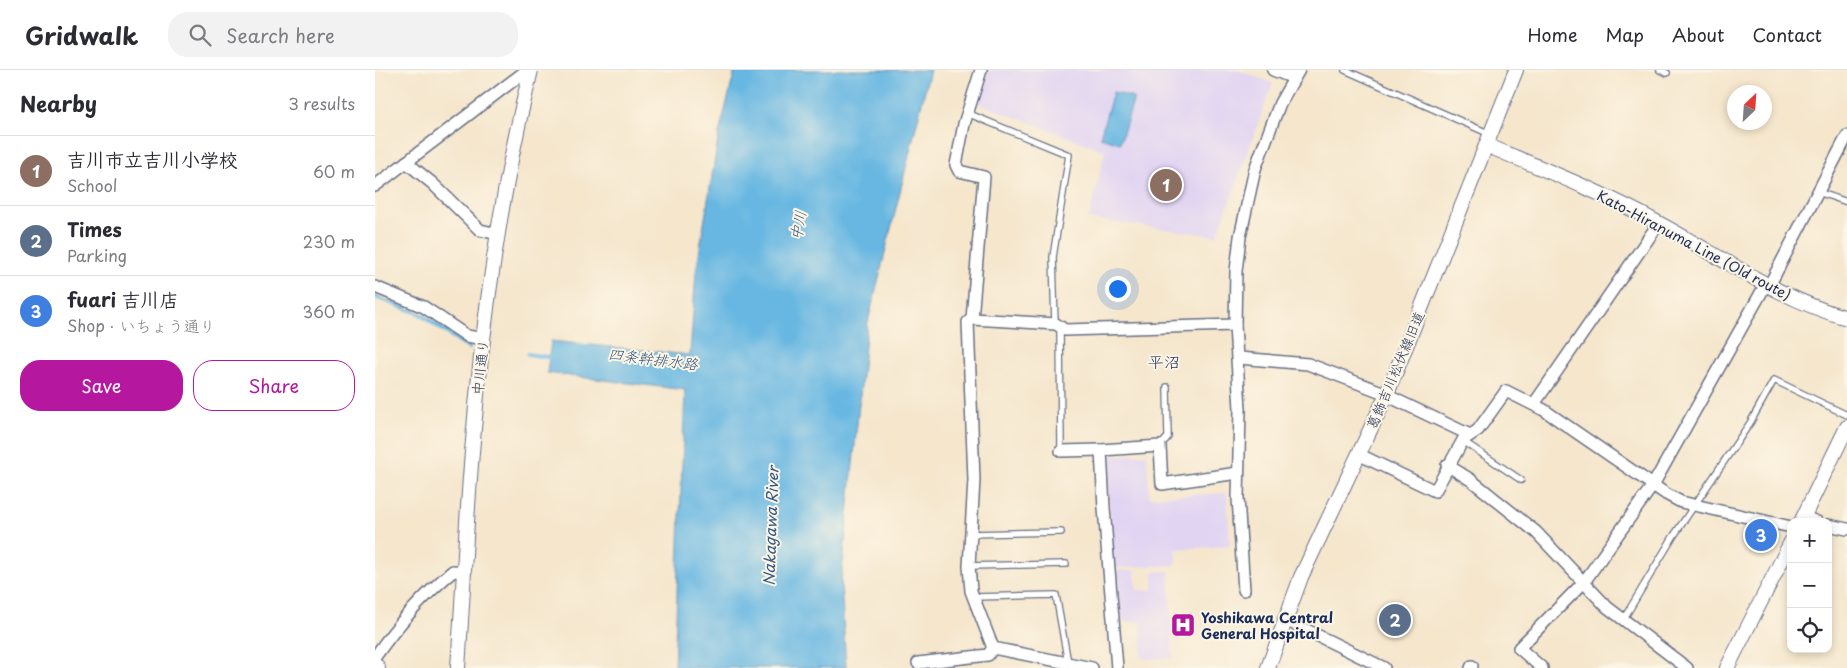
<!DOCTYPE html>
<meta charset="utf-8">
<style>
body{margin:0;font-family:"Playpen Sans","Klee One",sans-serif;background:#f2f2f3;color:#2b2b33}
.controls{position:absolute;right:15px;bottom:15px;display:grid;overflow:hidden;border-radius:10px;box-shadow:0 2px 8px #0003}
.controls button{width:45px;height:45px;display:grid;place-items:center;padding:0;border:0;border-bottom:1px solid #e1e1e2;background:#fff;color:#2b2b33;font:25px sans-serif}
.compass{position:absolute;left:1352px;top:15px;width:45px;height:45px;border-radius:50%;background:#fff;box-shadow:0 2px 8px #0003;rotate:25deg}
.you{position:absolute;left:742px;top:218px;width:18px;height:18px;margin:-12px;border:4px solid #fff;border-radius:50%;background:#1a73e8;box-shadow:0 0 0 8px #1a73e833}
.badge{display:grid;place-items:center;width:32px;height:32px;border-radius:50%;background:#b5179e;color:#fff;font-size:16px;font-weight:700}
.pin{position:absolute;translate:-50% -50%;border:2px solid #fff;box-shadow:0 1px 5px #0006}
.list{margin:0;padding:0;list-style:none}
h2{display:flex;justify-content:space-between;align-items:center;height:65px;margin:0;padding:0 20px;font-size:21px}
h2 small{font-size:16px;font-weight:400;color:#7c7c81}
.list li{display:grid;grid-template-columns:32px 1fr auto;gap:15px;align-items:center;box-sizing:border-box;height:70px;padding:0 20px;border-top:1px solid #e1e1e2}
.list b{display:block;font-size:19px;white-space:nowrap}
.list p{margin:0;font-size:16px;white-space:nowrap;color:#7c7c81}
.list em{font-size:16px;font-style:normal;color:#7c7c81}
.actions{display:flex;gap:10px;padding:15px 20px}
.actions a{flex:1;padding:11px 0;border:1px solid #b5179e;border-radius:20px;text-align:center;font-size:18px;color:#b5179e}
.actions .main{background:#b5179e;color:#fff}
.icon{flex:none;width:28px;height:28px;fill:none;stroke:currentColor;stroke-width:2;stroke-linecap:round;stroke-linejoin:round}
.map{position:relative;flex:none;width:1472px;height:598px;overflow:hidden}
header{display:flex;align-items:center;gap:30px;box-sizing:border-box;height:70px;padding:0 25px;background:#fff;border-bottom:1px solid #e1e1e2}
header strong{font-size:24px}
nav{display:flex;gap:28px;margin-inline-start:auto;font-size:18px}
.search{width:350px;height:45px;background:#f2f2f3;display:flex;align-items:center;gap:12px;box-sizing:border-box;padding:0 18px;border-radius:20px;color:#7c7c81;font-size:19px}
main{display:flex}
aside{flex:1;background:#fff}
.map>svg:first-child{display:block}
.built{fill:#e1d4f3}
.water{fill:#67b7e2;stroke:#4173a0}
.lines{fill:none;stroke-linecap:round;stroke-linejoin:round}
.stream{stroke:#67b7e2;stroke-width:4}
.service-casing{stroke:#676f84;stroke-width:8}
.minor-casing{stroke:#676f84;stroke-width:14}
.tertiary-casing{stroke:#676f84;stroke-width:16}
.primary-casing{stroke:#676f84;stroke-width:20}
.service{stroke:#fff;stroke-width:5.5}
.minor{stroke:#fff;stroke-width:11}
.tertiary{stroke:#fff;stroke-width:14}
.primary{stroke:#fff;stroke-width:18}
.labels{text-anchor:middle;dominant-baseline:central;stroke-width:4;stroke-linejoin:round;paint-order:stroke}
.street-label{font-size:14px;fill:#1b2f5e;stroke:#fcf5e5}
.poi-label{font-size:14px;font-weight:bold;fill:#1b2f5e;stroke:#fcf5e5;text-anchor:start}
.water-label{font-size:15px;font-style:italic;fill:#325886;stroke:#fcf5e5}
.quarter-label{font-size:16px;fill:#1b2f5e;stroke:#fcf5e5}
</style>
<header>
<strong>Gridwalk</strong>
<div class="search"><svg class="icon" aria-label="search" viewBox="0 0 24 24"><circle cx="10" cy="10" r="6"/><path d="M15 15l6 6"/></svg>Search here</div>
<nav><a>Home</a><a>Map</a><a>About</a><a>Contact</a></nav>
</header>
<main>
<aside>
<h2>Nearby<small>3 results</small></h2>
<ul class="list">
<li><span class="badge" style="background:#8d6e63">1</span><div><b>吉川市立吉川小学校</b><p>School</p></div><em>60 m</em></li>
<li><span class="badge" style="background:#5c6f8a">2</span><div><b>Times</b><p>Parking</p></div><em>230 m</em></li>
<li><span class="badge" style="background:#3f7fe0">3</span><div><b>fuari 吉川店</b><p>Shop · いちょう通り</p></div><em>360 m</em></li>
</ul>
<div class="actions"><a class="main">Save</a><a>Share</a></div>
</aside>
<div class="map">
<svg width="1472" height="598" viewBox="0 0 1472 598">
<rect width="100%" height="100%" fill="#fcf5e5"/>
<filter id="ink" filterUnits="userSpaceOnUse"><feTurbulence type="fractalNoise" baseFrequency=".02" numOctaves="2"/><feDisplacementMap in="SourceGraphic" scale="10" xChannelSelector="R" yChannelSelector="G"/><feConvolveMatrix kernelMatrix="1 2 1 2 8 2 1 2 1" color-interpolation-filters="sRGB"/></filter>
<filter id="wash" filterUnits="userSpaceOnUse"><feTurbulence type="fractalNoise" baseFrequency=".0096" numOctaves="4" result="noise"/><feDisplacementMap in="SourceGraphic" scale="20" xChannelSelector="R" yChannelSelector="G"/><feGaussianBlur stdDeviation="1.12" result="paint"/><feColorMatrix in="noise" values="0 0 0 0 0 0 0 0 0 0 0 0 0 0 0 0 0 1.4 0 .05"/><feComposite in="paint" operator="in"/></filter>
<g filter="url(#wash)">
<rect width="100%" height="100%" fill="#f5e6cc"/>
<g class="built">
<polygon points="614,0 862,0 898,13 842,166 714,149 730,81 603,33"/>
<polygon points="772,384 774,427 852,423 855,476 801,479 801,495 738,498 732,386"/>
<polygon points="760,500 762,520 778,520 778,502 794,501 798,588 767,589 766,551 744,552 742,501"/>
</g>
<g class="water">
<polygon points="360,0 555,0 492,256 466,512 471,598 299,598 310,320 172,303 176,271 315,285 321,202 344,64"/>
<polygon points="738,22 759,28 745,73 725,67"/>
</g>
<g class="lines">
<g class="stream">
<polyline points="0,227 45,244 94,278"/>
<polyline points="153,284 178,288"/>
</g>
</g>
</g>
<g filter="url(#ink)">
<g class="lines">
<defs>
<g id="service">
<polyline points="970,0 1115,64"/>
<polyline points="1285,0 1292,3"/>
<polyline points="592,43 694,85 678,187 680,254"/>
<polyline points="1443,122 1472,132"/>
<polyline points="685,257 686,381"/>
<polyline points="1088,371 1146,410"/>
<polyline points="785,376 793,367 792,317"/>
<polyline points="595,464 686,462"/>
<polyline points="594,496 691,494"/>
<polyline points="599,527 681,525 693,593"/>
<polyline points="1248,550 1298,467 1375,353 1399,310 1472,345"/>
</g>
<g id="minor">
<polyline points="606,0 589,54 581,95 584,101 609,107 597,249 593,252 599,410 594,496 596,521 618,578 717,598"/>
<polyline points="898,0 919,8"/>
<polyline points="31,92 57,113 105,160 123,164"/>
<polyline points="0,116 152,0"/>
<polyline points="1394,216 1472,66"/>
<polyline points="0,217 49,237 92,266 108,269"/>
<polyline points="597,249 681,254 690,260 860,255"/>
<polyline points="864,288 933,294 1012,324"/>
<polyline points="1011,325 1095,365"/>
<polyline points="1159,334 1284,153"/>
<polyline points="726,380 785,376 787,414 863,403"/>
<polyline points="686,381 726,380 729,438 742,598"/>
<polyline points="983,384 1060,421 1088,370 1103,360 1131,321 1169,340 1291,424 1306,432 1416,457"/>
<polyline points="1072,395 1096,410 1161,462 1232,537 1312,598"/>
<polyline points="1429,447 1442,452"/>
<polyline points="1453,455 1472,459"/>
<polyline points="869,520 863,428 865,339 860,255 861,201 865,167 880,99 905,33 924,0"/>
<polyline points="909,549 1009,598"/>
<path d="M0 587C22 555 48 526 78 501L90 502"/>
<polyline points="543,593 613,585 618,578"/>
<polyline points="1096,598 1097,596"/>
<polyline points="1167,598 1144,578 1209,512 1278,415 1391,214"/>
</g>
<g id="tertiary">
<path d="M1111 75C1170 100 1229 123 1285 154 1347 187 1404 229 1472 248"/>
<polyline points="1426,452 1472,357"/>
<path d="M83 598C88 526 91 454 97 382 107 254 125 125 156 0"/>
<polyline points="893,598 926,507 1012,324 1141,0"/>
<polyline points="1352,598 1416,472"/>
</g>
<polyline id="primary" points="0,598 1,598"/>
</defs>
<use href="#service" class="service-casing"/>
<use href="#minor" class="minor-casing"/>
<use href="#tertiary" class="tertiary-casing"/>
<use href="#primary" class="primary-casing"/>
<use href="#service" class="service"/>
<use href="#minor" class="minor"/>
<use href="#tertiary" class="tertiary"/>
<use href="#primary" class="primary"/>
</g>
</g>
<defs>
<symbol id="hospital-square" viewBox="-11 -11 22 22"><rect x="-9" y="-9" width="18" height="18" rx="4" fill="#b5179e" stroke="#fcf5e5"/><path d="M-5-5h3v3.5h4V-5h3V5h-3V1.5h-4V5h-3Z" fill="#fff"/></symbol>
</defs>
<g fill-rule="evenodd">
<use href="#hospital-square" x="794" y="541" width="28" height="28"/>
</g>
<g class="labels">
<g class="street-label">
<text transform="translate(1319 175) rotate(28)">Kato-Hiranuma Line (Old route)</text>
<text transform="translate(105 297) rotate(-84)">中川通り</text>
<text transform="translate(1020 300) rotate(-67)">葛飾吉川松伏線旧道</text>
</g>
<g class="poi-label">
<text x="826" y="547">Yoshikawa Central<tspan x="826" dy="16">General Hospital</tspan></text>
</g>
<g class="water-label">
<text transform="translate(422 155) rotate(-80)">中川</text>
<text transform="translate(278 288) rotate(7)">四条幹排水路</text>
<text transform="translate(395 456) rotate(-88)">Nakagawa River</text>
</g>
<g class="quarter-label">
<text x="789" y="291">平沼</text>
</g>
</g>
</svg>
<div class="controls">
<button>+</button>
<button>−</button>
<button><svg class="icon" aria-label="locate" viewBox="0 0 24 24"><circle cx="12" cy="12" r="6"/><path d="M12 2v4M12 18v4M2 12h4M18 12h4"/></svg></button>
</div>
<svg class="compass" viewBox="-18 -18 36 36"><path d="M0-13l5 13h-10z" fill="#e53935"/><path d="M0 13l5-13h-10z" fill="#7c7c81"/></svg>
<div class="you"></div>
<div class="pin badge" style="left:791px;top:115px;background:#8d6e63">1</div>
<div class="pin badge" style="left:1020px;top:550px;background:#5c6f8a">2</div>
<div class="pin badge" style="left:1386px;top:465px;background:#3f7fe0">3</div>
</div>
</main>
